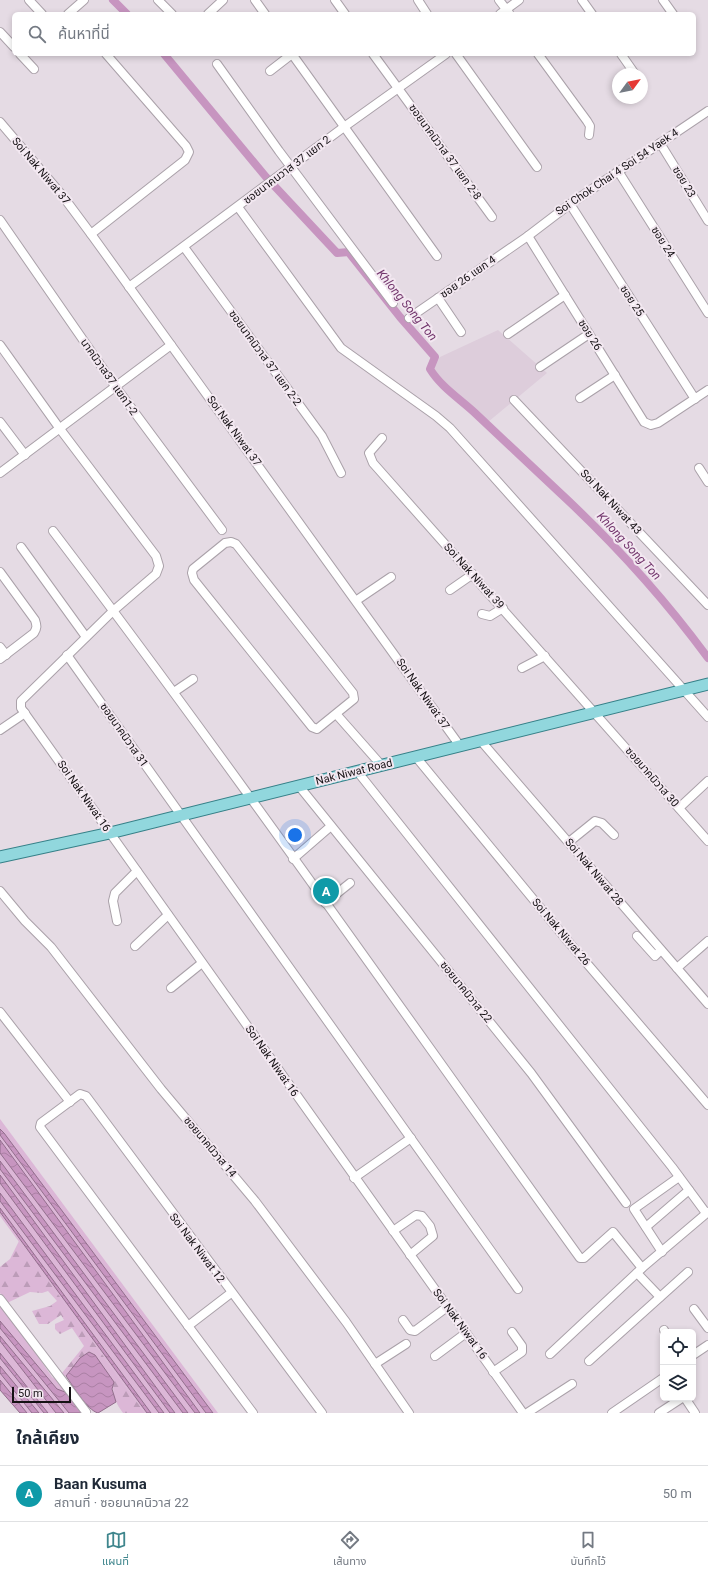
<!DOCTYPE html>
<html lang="th">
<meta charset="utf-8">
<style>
body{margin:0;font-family:Roboto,"Noto Sans Thai",sans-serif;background:#f2f2f3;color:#1f2937}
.controls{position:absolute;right:12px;bottom:12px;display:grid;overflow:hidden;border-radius:6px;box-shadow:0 2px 6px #0003}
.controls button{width:36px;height:36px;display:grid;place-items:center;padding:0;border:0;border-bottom:1px solid #e0e1e3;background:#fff;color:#1f2937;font:20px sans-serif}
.compass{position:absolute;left:612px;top:68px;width:36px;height:36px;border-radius:50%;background:#fff;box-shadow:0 2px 6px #0003;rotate:57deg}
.scale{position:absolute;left:12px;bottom:10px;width:59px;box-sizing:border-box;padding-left:4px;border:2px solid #151114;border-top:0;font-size:11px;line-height:14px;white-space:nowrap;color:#151114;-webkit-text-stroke:3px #f3e8f1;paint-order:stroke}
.you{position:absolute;left:295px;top:835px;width:14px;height:14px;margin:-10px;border:3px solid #fff;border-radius:50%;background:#1a73e8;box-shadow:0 0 0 6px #1a73e833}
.badge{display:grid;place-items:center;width:26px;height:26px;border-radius:50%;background:#3f868d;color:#fff;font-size:13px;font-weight:700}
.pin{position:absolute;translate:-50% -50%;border:2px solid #fff;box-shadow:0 1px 4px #0006}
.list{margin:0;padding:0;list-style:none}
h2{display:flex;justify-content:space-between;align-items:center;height:52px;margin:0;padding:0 16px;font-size:17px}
h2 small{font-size:13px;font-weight:400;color:#747a83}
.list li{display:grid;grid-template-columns:26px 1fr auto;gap:12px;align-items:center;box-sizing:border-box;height:56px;padding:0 16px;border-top:1px solid #e0e1e3}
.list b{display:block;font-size:15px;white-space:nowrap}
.list p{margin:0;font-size:13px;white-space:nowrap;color:#747a83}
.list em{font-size:13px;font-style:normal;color:#747a83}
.icon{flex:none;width:22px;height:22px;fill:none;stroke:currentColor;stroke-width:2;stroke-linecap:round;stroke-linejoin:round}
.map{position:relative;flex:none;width:708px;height:1413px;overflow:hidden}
.search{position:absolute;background:#fff;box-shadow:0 2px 6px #0003;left:12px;right:12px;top:12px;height:44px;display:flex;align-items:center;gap:10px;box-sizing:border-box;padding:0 14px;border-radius:6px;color:#747a83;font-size:15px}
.sheet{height:108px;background:#fff}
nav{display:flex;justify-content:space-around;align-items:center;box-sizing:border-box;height:56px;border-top:1px solid #e0e1e3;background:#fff;font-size:11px;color:#747a83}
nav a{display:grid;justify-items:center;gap:2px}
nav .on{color:#3f868d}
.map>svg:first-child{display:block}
.built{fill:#ddcddb}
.green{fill:#dcb7d7}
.forest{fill:url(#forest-firs)}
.water{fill:url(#water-waves);stroke:#926d8c}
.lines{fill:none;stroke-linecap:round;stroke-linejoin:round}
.canal{stroke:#c795c0;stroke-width:8}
.minor-casing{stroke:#aaa1a9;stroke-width:10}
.major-casing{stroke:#368088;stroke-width:13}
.minor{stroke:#fff;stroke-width:8}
.major{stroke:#91d7dd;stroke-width:11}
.labels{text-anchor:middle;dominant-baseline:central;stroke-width:4;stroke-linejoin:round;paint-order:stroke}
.street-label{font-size:11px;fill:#151114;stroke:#f3e8f1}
.water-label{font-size:12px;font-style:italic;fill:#72356c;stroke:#f3e8f1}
</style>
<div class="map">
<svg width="708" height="1413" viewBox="0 0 708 1413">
<defs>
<pattern id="forest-firs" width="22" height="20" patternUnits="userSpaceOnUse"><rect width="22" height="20" fill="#dcb7d7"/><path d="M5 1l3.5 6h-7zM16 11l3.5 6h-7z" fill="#bc9cb8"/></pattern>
<pattern id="water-waves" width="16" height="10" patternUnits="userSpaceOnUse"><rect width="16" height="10" fill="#c795c0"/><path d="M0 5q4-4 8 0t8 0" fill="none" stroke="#aa7fa4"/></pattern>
</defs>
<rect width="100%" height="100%" fill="#e5dbe4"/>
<polygon class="built" points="498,330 547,373 488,422 443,382 434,372 434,367 440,357"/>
<g class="green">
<polygon points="0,1119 218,1413 213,1413 0,1129"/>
<polygon points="0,1135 206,1413 200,1413 0,1140"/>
<polygon points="0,1153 195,1413 188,1413 0,1161"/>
<polygon points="0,1168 183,1413 175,1413 0,1175"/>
<polygon points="0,1183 170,1413 164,1413 0,1193"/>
<polygon points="0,1201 159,1413 151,1413 0,1208"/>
<polygon points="0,1212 147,1413 145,1413 0,1216"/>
<polygon points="0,1301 52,1377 68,1388 85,1404 91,1413 83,1413 65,1392 57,1389 0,1321"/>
<polygon points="0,1328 69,1413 64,1413 0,1336"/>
<polygon points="0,1341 56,1413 48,1413 0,1353"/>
<polygon points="0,1358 44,1413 39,1413 0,1366"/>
<polygon points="0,1373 32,1413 27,1413 0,1380"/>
</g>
<path class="forest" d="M19 1241 145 1413H123C116 1403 111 1394 114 1382L95 1356 89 1352 80 1358 66 1376H63L62 1373 84 1346 72 1328 60 1334 55 1329V1324L64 1320 61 1315 48 1324H39L32 1311 50 1306 57 1301 48 1291 42 1293 30 1292 7 1303 0 1293V1267L10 1259Z"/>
<g class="water">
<polygon points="0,1129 4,1133 213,1413 206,1413 0,1135"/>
<polygon points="0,1140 200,1413 195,1413 0,1153"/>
<polygon points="0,1161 188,1413 183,1413 0,1169"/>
<polygon points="0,1175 175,1413 170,1413 0,1183"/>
<polygon points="0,1193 164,1413 159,1413 0,1201"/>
<polygon points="0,1208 151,1413 147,1413 0,1212"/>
<polygon points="0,1321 57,1389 65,1392 83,1413 69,1413 0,1328"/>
<polygon points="0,1336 64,1413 56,1413 0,1341"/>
<path d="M89 1352 95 1355 114 1382 112 1389 116 1402 98 1413C87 1410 73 1386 66 1376L80 1358Z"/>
<polygon points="0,1353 48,1413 44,1413 0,1358"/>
<polygon points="0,1366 39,1413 32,1413 0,1373"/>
<polygon points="0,1380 27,1413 20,1413 0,1390"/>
</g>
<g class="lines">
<g class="canal">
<polyline points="113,0 127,14"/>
<path d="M164 54 266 177 337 253 349 252 350 254 400 317 435 357 430 369C441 387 460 399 475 413 503 439 531 466 559 492 614 543 664 598 708 658"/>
</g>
<defs>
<g id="minor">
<polyline points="29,0 42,14"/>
<polyline points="158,0 172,14"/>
<polyline points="255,0 265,14"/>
<polyline points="335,0 345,14"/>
<polyline points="418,0 427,14"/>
<polyline points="499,0 509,13"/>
<polyline points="582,0 592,14"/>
<polyline points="663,0 673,14"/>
<polyline points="68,14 84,0"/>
<polyline points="208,14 223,0"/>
<polyline points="500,14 519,0"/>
<polyline points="0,32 14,47"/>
<polyline points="20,54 34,69"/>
<polyline points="292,54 437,256"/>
<polyline points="373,54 492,217"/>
<polyline points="456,54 537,167"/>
<polyline points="538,54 587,121 590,126 589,135"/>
<polyline points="621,54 635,74"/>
<polyline points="217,64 279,151 393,303"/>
<polyline points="270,71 292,54"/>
<polyline points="0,122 62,195 91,234 460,746"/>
<polyline points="660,143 708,221"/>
<polyline points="618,171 708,313"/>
<polyline points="570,204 695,399"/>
<polyline points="238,207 341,348 436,416 450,428 708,717"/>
<polyline points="0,220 115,386 222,530"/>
<polyline points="91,234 185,160 189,152 186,146 106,54"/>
<polyline points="528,236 644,422 651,425 658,423 708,390"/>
<polyline points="184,247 322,436 341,473"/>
<polyline points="129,287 344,127 446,54"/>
<polyline points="438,298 461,332"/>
<polyline points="409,318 528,236 570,204 708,111"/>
<polyline points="508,334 565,295"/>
<polyline points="0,345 60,429 156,556 159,566 156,574 113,611 21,701 21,708 523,1413"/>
<polyline points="540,367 589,334"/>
<polyline points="580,398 615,375"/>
<polyline points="514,400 708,605"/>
<polyline points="0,422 25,455"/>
<polyline points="382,438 369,453 373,463 708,841"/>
<polyline points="699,468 708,482"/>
<polyline points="0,473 171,345"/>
<path d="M53 531C234 769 405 1015 580 1258H584L613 1232 642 1268"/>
<polygon points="231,542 236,544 353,693 354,699 317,729 312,727 194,580 192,573 193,569 225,543"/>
<polyline points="21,547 86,637"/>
<path d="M0 572 35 620C37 626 37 628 34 633L0 659"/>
<polyline points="450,590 473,574"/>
<polyline points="357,600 391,577"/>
<polyline points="482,614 490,616 503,608"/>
<polyline points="0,647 6,655"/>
<polyline points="67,655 518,1289"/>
<polyline points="522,668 545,656"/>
<polyline points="174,692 193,679"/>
<polyline points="337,715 382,766"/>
<polyline points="0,730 25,713"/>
<polyline points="481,741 708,1004"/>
<polyline points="416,757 566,939 708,1105"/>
<polyline points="357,771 672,1167 706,1213"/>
<polyline points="299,786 531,1073 626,1203"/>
<polyline points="679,808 708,781"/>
<polyline points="569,842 595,821 602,823 614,835"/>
<polyline points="293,859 331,826"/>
<polyline points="0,891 25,921 51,947 161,1089 255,1201 346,1322 409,1413"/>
<polyline points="325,903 350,883"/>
<polyline points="117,921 113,901 115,893 137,871"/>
<polyline points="637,936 655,956 661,950"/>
<polyline points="135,946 168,915"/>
<polyline points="677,968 708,941"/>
<polyline points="171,988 202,963"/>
<polyline points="0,1012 70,1102"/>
<polyline points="354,1178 411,1138"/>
<polyline points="646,1227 689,1190"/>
<polyline points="393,1231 416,1215 422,1216 430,1226 433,1236 410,1255"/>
<polyline points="662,1252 634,1209 679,1177"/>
<polyline points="637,1273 660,1297"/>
<polyline points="0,1299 86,1412"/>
<polyline points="694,1309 708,1328"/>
<polyline points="403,1320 410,1330 415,1331 447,1307"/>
<polyline points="188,1326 231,1293"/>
<polyline points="664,1330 665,1332"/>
<polyline points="550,1354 642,1268 708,1212"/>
<polyline points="693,1355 708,1345"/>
<polyline points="435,1356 466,1333"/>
<polyline points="589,1361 688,1272"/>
<polyline points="375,1364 406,1344"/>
<polyline points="493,1372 522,1352 522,1346 512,1332"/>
<polyline points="685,1398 695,1413"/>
<polyline points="253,1413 40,1127 41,1123 80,1094 86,1096 322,1413"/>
<polyline points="527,1413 572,1384"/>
<polyline points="612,1413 663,1378"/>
<polyline points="659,1413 682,1398"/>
</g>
<polyline id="major" points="0,857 110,833 708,684"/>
</defs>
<use href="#minor" class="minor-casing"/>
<use href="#major" class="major-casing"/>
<use href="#minor" class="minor"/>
<use href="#major" class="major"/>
</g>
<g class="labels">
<g class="street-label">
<text transform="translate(445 152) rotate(54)">ซอยนาคนิวาส 37 แยก 2-8</text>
<text transform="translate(287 170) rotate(-37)">ซอยนาคนวาส 37 แยก 2</text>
<text transform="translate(41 171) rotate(50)">Soi Nak Niwat 37</text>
<text transform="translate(617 172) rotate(-34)">Soi Chok Chai 4 Soi 54 Yaek 4</text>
<text transform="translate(684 182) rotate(59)">ซอย 23</text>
<text transform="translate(663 242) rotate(58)">ซอย 24</text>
<text transform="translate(468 277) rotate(-35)">ซอย 26 แยก 4</text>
<text transform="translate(632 301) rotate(57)">ซอย 25</text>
<text transform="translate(590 335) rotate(58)">ซอย 26</text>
<text transform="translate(265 358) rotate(54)">ซอยนาคนิวาส 37 แยก 2-2</text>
<text transform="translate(109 377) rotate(55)">นาคนิวาส37 แยก1-2</text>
<text transform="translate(234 431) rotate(54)">Soi Nak Niwat 37</text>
<text transform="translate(611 502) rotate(47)">Soi Nak Niwat 43</text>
<text transform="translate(474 576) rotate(48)">Soi Nak Niwat 39</text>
<text transform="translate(423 694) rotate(55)">Soi Nak Niwat 37</text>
<text transform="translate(124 735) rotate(55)">ซอยนาคนิวาส 31</text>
<text transform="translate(354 772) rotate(-14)">Nak Niwat Road</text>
<text transform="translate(652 777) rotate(49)">ซอยนาคนิวาส 30</text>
<text transform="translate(84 796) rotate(55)">Soi Nak Niwat 16</text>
<text transform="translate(594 872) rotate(50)">Soi Nak Niwat 28</text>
<text transform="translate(561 932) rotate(50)">Soi Nak Niwat 26</text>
<text transform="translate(466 992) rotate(51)">ซอยนาคนิวาส 22</text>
<text transform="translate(272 1061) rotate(55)">Soi Nak Niwat 16</text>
<text transform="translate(210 1147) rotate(50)">ซอยนาคนิวาส 14</text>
<text transform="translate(197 1248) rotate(53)">Soi Nak Niwat 12</text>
<text transform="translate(460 1324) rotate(54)">Soi Nak Niwat 16</text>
</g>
<g class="water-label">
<text transform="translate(407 305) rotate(51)">Khlong Song Ton</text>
<text transform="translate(629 546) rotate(47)">Khlong Song Ton</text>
</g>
</g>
</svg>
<div class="controls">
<button><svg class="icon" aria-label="locate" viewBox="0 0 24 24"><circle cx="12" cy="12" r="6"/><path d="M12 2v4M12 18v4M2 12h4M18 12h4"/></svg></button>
<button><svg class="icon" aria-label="layers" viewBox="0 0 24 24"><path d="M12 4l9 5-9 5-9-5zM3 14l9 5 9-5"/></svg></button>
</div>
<svg class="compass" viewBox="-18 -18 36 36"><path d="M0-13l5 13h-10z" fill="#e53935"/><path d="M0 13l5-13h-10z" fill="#747a83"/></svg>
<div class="scale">50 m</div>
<div class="you"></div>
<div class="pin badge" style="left:326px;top:891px;background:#0f9aa8">A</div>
<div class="search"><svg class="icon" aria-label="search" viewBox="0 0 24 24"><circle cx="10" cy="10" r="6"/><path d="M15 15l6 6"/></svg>ค้นหาที่นี่</div>
</div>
<section class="sheet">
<h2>ใกล้เคียง<small></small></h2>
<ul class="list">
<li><span class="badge" style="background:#0f9aa8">A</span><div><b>Baan Kusuma</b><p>สถานที่ · ซอยนาคนิวาส 22</p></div><em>50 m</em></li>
</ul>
</section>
<nav>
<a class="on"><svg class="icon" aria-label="map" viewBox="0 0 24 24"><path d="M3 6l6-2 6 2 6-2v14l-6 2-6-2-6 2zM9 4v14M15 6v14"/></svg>แผนที่</a>
<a><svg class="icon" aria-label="directions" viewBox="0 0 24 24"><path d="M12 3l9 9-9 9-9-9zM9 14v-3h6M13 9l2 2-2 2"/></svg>เส้นทาง</a>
<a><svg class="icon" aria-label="saved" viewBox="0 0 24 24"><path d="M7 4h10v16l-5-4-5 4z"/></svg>บันทึกไว้</a>
</nav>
